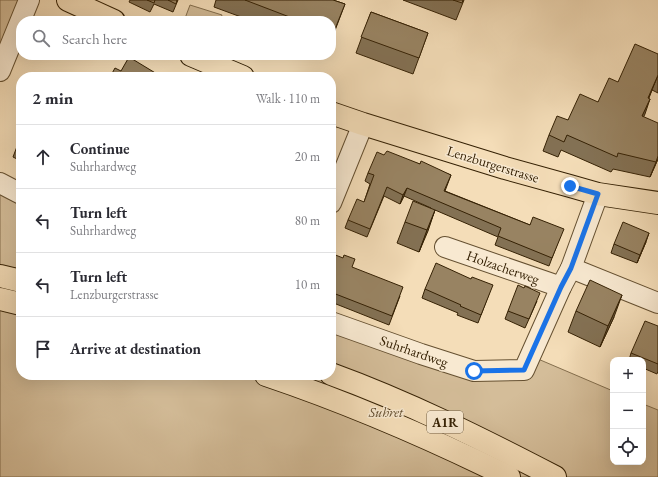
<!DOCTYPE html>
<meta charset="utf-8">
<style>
body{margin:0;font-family:"EB Garamond",serif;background:#f7f7f7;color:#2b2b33}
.controls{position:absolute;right:12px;bottom:12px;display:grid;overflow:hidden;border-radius:8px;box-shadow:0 4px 16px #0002}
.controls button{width:36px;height:36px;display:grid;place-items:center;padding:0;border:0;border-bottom:1px solid #e1e1e2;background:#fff;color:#2b2b33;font:20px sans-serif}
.stop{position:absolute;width:12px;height:12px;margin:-9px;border:3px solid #1a73e8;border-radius:50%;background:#fff}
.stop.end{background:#1a73e8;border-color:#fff;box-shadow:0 1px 4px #0008}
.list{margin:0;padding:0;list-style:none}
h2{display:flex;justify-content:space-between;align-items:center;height:52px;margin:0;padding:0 16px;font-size:17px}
h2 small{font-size:13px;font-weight:400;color:#7c7c81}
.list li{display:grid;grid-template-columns:26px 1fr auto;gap:12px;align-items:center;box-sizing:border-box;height:64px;padding:0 16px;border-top:1px solid #e1e1e2}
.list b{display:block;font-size:15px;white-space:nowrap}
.list p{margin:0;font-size:13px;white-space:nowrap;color:#7c7c81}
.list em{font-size:13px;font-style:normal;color:#7c7c81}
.icon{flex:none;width:22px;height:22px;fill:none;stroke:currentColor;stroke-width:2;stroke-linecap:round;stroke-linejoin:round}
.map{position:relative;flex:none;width:658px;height:477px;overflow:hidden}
.search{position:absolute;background:#fff;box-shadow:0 4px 16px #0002;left:16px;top:16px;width:320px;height:44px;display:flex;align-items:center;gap:10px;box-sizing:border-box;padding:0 14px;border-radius:16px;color:#7c7c81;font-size:15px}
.panel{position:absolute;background:#fff;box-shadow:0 4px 16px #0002;left:16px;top:72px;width:320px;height:308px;border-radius:16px}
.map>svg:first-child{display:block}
.green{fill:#d4bd99;stroke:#846f4e}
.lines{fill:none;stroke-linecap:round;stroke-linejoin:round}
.minor-casing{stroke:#655031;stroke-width:22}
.major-casing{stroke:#352104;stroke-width:24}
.highway-casing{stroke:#352104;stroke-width:24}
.minor{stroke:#f8e9d1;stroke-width:20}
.major{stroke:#f4ddb8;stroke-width:22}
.highway{stroke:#f4ddb8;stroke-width:22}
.wall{fill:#837154;stroke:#352104}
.shaded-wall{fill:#6a5c45;stroke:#352104}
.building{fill:#988362;stroke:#352104}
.route{stroke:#1a73e8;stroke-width:5}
.labels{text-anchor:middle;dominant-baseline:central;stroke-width:3;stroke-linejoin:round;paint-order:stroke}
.shield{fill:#f8e9d1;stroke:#705d42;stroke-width:1}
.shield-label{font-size:13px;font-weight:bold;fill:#352104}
.street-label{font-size:14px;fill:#352104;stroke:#f8e9d1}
.park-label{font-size:14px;font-style:italic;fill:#5d4829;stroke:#f8e9d1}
</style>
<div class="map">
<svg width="658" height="477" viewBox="0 0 658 477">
<rect width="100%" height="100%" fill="#f4ddb8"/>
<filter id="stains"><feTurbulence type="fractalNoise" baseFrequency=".005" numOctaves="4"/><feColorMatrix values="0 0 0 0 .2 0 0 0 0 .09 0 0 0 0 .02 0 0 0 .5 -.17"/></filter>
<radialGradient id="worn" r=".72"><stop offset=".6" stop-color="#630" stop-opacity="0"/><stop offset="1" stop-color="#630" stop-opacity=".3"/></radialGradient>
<g class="green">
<polygon points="0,0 29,0 0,71"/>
<polygon points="190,5 222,15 220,21 184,21"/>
<polygon points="0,183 21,194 21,375 331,375 331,322 421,354 524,370 531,356 613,391 613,462 643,462 643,404 658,410 658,477 0,477"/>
</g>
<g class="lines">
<defs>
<g id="minor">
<polyline points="0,71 29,0"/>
<polyline points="0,183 21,194"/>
<polyline points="331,203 363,124"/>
<polyline points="445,247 561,287"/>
<polyline points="571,268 658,303"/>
<polyline points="331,322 421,354 474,371 524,370 561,287 571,268 598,194"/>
</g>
<g id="major">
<polyline points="68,0 114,21"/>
<polyline points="191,55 243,77"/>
<polyline points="331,113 363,124 505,168 570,186 598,194 658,203"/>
</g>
<g id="highway">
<polyline points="0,276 21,281"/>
<polyline points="0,299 21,304"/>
<path d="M331 374C408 402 482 439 555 477"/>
<path d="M266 375C349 403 430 438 509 477"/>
</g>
</defs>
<use href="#minor" class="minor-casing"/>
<use href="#major" class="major-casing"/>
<use href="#highway" class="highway-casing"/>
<use href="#minor" class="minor"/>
<use href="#major" class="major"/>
<use href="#highway" class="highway"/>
</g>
<g class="wall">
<polygon points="130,0 178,0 173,12 154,4 150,12 129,2"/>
<polygon points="216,0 333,0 345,4 331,41 331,21 252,21 214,7"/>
<polygon points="403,0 464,0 456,20"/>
<polygon points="371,12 428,33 413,74 356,53"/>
<polygon points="658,54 658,93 652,90 649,98 643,117 658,159 650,177 613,169 611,172 561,150 558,157 543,151 549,135 568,120 598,102 618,82"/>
<polygon points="21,136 21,161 13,157"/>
<polygon points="384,155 420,164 451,175 445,191 560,237 549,266 495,245 498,237 435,210 419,252 397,243 405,222 431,208 404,196 400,204 384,196 367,237 345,228 348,220 364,202 370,184 365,181 368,173"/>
<polygon points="646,242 637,263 611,253 614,244"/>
<polygon points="331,260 352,268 400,296 389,325 331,302"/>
<polygon points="425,289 489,294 478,323 457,315 458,313 422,298"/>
<polygon points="537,301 525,328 505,319 508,311"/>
<polygon points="576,311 614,317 600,347 568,332"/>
<polygon points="658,326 658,371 657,374 643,368 643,360 629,360 631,353"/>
</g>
<g class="shaded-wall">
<polygon points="658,75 652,90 642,113 648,98"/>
<polygon points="650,99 645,114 637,131 642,116"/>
<polygon points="658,156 658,159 650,177 656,162"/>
<polygon points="407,188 404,196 400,204 403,195"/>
<polygon points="435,210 428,231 419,252 427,230"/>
<polygon points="649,233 646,242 637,263 640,255"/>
<polygon points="622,295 614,317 600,347 608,326"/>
</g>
<g class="building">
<polygon points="147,0 155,0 154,3"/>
<polygon points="168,0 177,0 176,4"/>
<polygon points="245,0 333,0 345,4 333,34 331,33 331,21 300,21"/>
<polygon points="453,0 463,0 462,3"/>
<polygon points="371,12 428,33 419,58 361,37"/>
<polygon points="635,44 658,54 658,75 648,98 650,99 642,116 658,123 658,156 656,162 618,153 617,157 567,135 564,142 549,135 557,116 568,120 580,94 598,102 609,78 618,82"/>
<polygon points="129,57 162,77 110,77 115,68 121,71"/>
<polygon points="175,74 180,77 173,77"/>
<polygon points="387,151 420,164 421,161 451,175 444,191 530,225 533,217 564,229 552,258 498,236 501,228 407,188 403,195 387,187 370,229 348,220 357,199 364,202 374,175 368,173 377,152 384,155"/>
<polygon points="413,201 435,210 427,230 405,222"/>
<polygon points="623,222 649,233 640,255 614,244"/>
<polygon points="333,254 343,258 344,255 355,259 352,267 403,287 392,316 333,293 331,297 331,260"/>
<polygon points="436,263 471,279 472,277 493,285 481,315 460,306 461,305 425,289"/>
<polygon points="590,280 622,295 608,326 576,311"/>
<polygon points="518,285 524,288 525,286 540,293 529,319 508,311"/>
<polygon points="645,321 658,326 658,364 631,353"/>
</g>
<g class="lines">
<polyline class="route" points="474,371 524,370 561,287 571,268 598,194 570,186"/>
</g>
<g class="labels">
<rect class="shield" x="427" y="411" width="36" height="22" rx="3"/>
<g class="shield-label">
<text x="445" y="422">A1R</text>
</g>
<g class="street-label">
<text transform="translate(493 164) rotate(17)">Lenzburgerstrasse</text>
<text transform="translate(503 267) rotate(19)">Holzacherweg</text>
<text transform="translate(414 351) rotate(19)">Suhrhardweg</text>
</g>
<g class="park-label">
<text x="386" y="412">Suhret</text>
</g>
</g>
<rect width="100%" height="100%" filter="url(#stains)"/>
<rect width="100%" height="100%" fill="url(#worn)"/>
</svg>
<div class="controls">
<button>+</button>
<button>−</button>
<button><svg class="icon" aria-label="locate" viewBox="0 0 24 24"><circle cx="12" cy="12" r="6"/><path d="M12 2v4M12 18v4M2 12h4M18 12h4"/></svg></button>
</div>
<div class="stop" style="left:474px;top:371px"></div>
<div class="stop end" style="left:570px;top:186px"></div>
<div class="search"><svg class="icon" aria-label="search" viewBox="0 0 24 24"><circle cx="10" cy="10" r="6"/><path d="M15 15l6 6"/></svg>Search here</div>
<section class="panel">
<h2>2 min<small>Walk · 110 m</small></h2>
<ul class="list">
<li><svg class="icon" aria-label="ahead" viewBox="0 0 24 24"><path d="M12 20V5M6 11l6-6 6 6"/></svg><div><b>Continue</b><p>Suhrhardweg</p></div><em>20 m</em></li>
<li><svg class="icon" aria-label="left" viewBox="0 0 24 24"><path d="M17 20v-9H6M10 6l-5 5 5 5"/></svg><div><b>Turn left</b><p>Suhrhardweg</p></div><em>80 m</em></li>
<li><svg class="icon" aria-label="left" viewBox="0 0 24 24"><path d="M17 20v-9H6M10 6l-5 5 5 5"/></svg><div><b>Turn left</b><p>Lenzburgerstrasse</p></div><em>10 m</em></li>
<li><svg class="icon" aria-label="arrive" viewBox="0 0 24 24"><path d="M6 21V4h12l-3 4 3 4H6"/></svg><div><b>Arrive at destination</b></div></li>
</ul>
</section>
</div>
